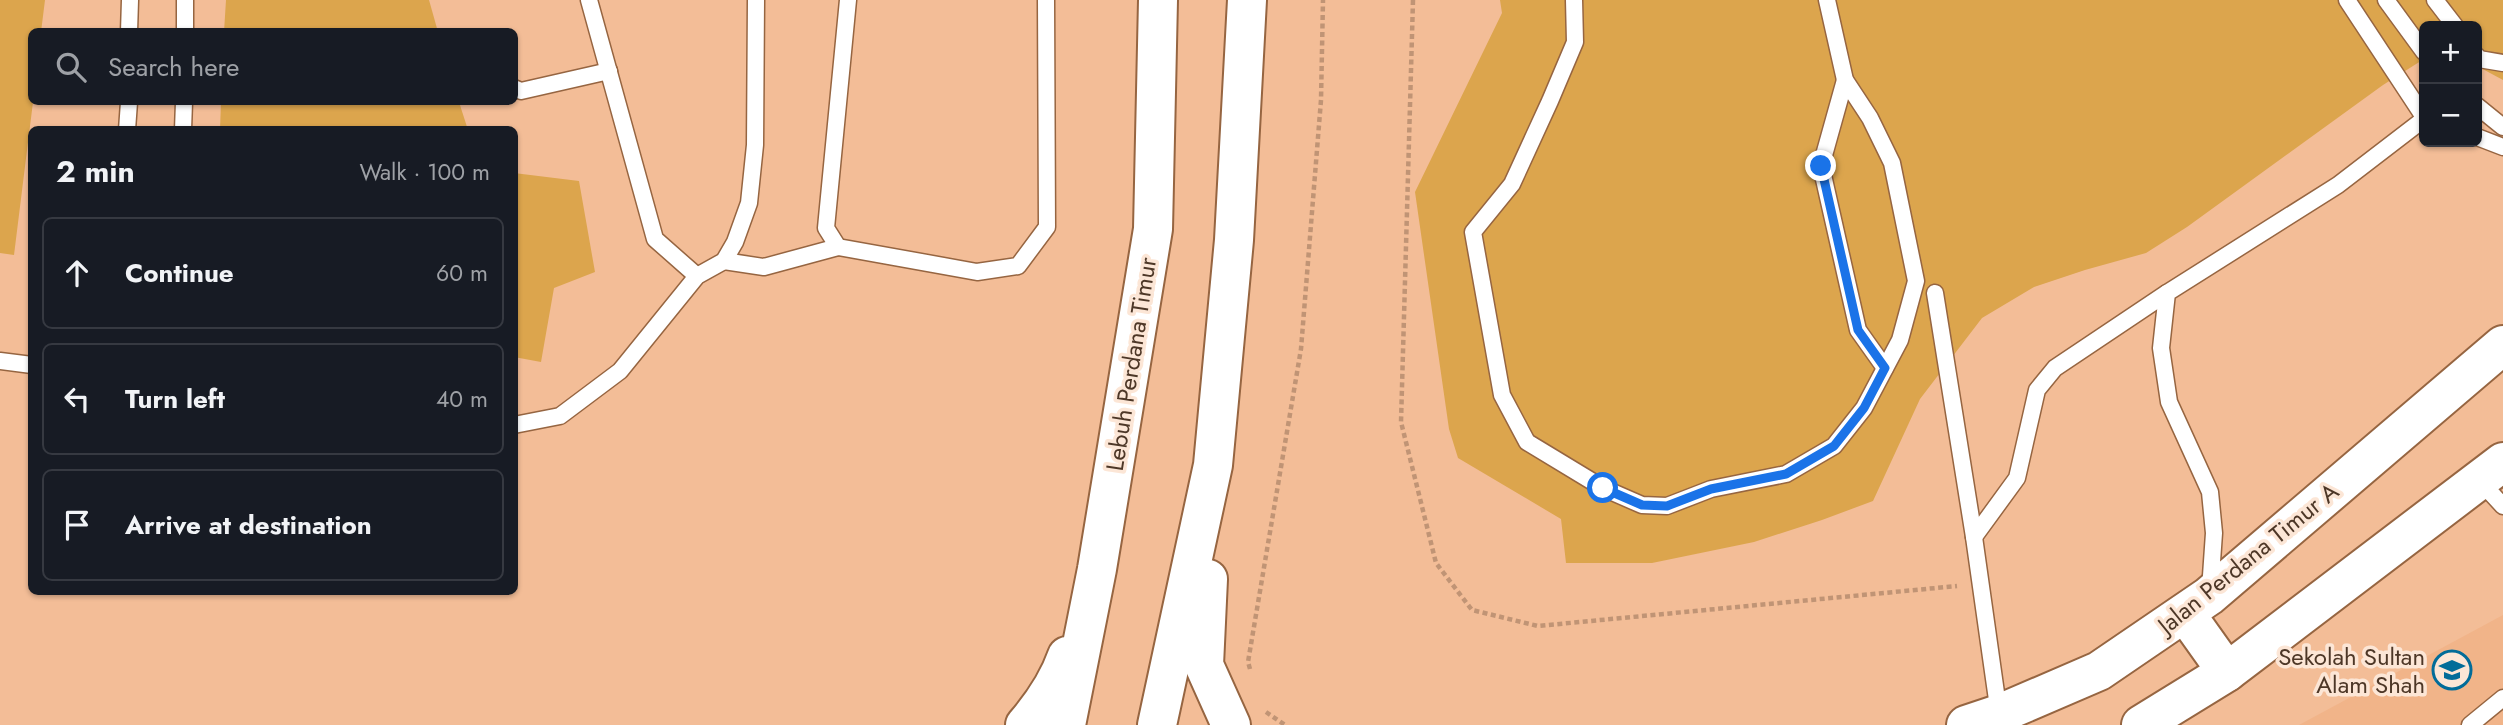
<!DOCTYPE html>
<meta charset="utf-8">
<style>
body{margin:0;font-family:Jost,sans-serif;background:#242831;color:#f1f3f6}
.controls{position:absolute;right:21px;top:21px;display:grid;overflow:hidden;border-radius:10px;box-shadow:0 2px 5px #0004}
.controls button{width:63px;height:63px;display:grid;place-items:center;padding:0;border:0;border-bottom:2px solid #363941;background:#171b24;color:#f1f3f6;font:35px sans-serif}
.stop{position:absolute;width:21px;height:21px;margin:-16px;border:5px solid #1a73e8;border-radius:50%;background:#fff}
.stop.end{background:#1a73e8;border-color:#fff;box-shadow:0 2px 7px #0008}
.list{margin:0;padding:0;list-style:none}
h2{display:flex;justify-content:space-between;align-items:center;height:91px;margin:0;padding:0 28px;font-size:30px}
h2 small{font-size:23px;font-weight:400;color:#9ea1a6}
.list li{display:grid;grid-template-columns:46px 1fr auto;gap:21px;align-items:center;box-sizing:border-box;height:112px;margin:0 14px 14px;padding:0 14px;border:2px solid #363941;border-radius:10px}
.list b{display:block;font-size:26px;white-space:nowrap}
.list em{font-size:23px;font-style:normal;color:#9ea1a6}
.icon{flex:none;width:38px;height:38px;fill:none;stroke:currentColor;stroke-width:2;stroke-linecap:round;stroke-linejoin:round}
.map{position:relative;flex:none;width:2503px;height:725px;overflow:hidden}
.search{position:absolute;background:#171b24;box-shadow:0 2px 5px #0004;left:28px;top:28px;width:490px;height:77px;display:flex;align-items:center;gap:18px;box-sizing:border-box;padding:0 24px;border-radius:10px;color:#9ea1a6;font-size:26px}
.panel{position:absolute;background:#171b24;box-shadow:0 2px 5px #0004;left:28px;top:126px;width:490px;height:469px;border-radius:10px}
.map>svg:first-child{display:block}
.built{fill:#f1b489}
.building{fill:#dca54d}
.lines{fill:none;stroke-linecap:round;stroke-linejoin:round}
.service-casing{stroke:#966541;stroke-width:19}
.tertiary-casing{stroke:#966541;stroke-width:42}
.secondary-casing{stroke:#966541;stroke-width:42}
.path{stroke:#c09475;stroke-width:4.5;stroke-dasharray:5 3.5;stroke-linecap:butt}
.service{stroke:#fff;stroke-width:16}
.tertiary{stroke:#fff;stroke-width:38}
.secondary{stroke:#fff;stroke-width:38}
.route{stroke:#1a73e8;stroke-width:9}
.labels{text-anchor:middle;dominant-baseline:central;stroke-width:7;stroke-linejoin:round;paint-order:stroke}
.street-label{font-size:24px;fill:#4d3727;stroke:#fce6d6}
.poi-label{font-size:24px;fill:#4d3727;stroke:#fce6d6;text-anchor:end}
</style>
<div class="map">
<svg width="2503" height="725" viewBox="0 0 2503 725">
<rect width="100%" height="100%" fill="#f3bd97"/>
<polygon class="built" points="2503,615 2503,725 2299,725"/>
<g class="building">
<polygon points="0,0 45,0 41,32 32,32 33,102 14,255 0,253"/>
<polygon points="226,0 429,0 438,32 224,32"/>
<polygon points="1500,0 2503,0 2503,80 2477,66 2477,26 2424,26 2424,59 2383,85 2187,227 2146,253 2085,270 2034,287 1982,318 1920,399 1873,501 1822,520 1754,542 1652,563 1566,563 1561,519 1458,458 1449,429 1415,192 1502,13"/>
<polygon points="221,102 459,102 468,130 220,130"/>
<polygon points="514,173 579,181 595,272 554,288 541,362 514,357"/>
</g>
<g class="lines">
<defs>
<g id="service">
<polyline points="589,0 655,239 697,276"/>
<polyline points="848,0 826,228 838,247 977,272 1018,266 1047,227 1046,0"/>
<polyline points="1574,0 1575,42 1550,101 1512,184 1473,232 1502,395 1527,442 1603,488 1642,505 1667,506 1711,489 1786,474 1834,446 1864,408 1900,340 1916,281 1892,163 1870,118 1845,80 1827,0"/>
<polyline points="2347,0 2424,117"/>
<polyline points="2386,0 2424,52"/>
<polyline points="2435,0 2455,26"/>
<polyline points="129,32 130,0"/>
<polyline points="185,32 185,0"/>
<polyline points="2477,56 2479,59 2503,63"/>
<polyline points="1845,80 1821,166 1858,330 1885,368"/>
<polyline points="514,88 521,91 609,71"/>
<polyline points="2477,106 2503,127"/>
<polyline points="127,130 129,102"/>
<polyline points="183,130 184,102"/>
<polyline points="2477,137 2503,147"/>
<polyline points="724,261 764,267 838,247"/>
<polyline points="1935,293 1974,537 1999,714"/>
<polyline points="0,361 32,365"/>
<polyline points="514,425 560,416 620,371 697,276 724,261 735,242 749,203 755,145 756,0"/>
<polyline points="2479,480 2503,506"/>
<polyline points="1974,537 2017,478 2037,390 2055,368 2167,293"/>
<polyline points="2210,590 2214,533 2210,492 2169,402 2161,348 2167,293 2338,185 2424,119"/>
<polyline points="2470,725 2503,698"/>
</g>
<g id="tertiary">
<polyline points="2185,613 2227,672"/>
<polyline points="1966,725 1999,714 2099,671 2209,596 2503,345"/>
<polyline points="2141,725 2227,672 2503,462"/>
</g>
<g id="secondary">
<polyline points="1208,579 1204,665 1231,725"/>
<path d="M1025 725C1043 704 1058 682 1067 656"/>
<polyline points="1066,725 1097,569 1153,229 1158,0"/>
<polyline points="1157,725 1213,465 1234,240 1247,0"/>
</g>
</defs>
<use href="#service" class="service-casing"/>
<use href="#tertiary" class="tertiary-casing"/>
<use href="#secondary" class="secondary-casing"/>
<g class="path">
<polyline points="1413,0 1401,422 1436,563 1472,610 1538,626 1957,586"/>
<polyline points="1250,669 1248,662 1301,349 1321,100 1323,0"/>
<polyline points="1266,712 1285,725"/>
</g>
<use href="#service" class="service"/>
<use href="#tertiary" class="tertiary"/>
<use href="#secondary" class="secondary"/>
</g>
<g class="lines">
<polyline class="route" points="1603,488 1642,505 1667,506 1711,489 1786,474 1834,446 1864,408 1885,368 1858,330 1821,166"/>
</g>
<defs>
<symbol id="school-ring" viewBox="-11 -11 22 22"><circle r="9.5" fill="#fce6d6" stroke="#026c99" stroke-width="1.5"/><path d="M0-5L7-2L0 1L-7-2ZM-4 1L0 2.5L4 1V4Q0 6-4 4Z" fill="#026c99"/></symbol>
</defs>
<g fill-rule="evenodd">
<use href="#school-ring" x="2430" y="648" width="44" height="44"/>
</g>
<g class="labels">
<g class="street-label">
<text transform="translate(1131 364) rotate(-81)">Lebuh Perdana Timur</text>
<text transform="translate(2248 558) rotate(-39)">Jalan Perdana Timur A</text>
</g>
<g class="poi-label">
<text x="2425" y="656">Sekolah Sultan<tspan x="2425" dy="28">Alam Shah</tspan></text>
</g>
</g>
</svg>
<div class="controls">
<button>+</button>
<button>−</button>
</div>
<div class="stop" style="left:1603px;top:488px"></div>
<div class="stop end" style="left:1821px;top:166px"></div>
<div class="search"><svg class="icon" aria-label="search" viewBox="0 0 24 24"><circle cx="10" cy="10" r="6"/><path d="M15 15l6 6"/></svg>Search here</div>
<section class="panel">
<h2>2 min<small>Walk · 100 m</small></h2>
<ul class="list">
<li><svg class="icon" aria-label="ahead" viewBox="0 0 24 24"><path d="M12 20V5M6 11l6-6 6 6"/></svg><div><b>Continue</b></div><em>60 m</em></li>
<li><svg class="icon" aria-label="left" viewBox="0 0 24 24"><path d="M17 20v-9H6M10 6l-5 5 5 5"/></svg><div><b>Turn left</b></div><em>40 m</em></li>
<li><svg class="icon" aria-label="arrive" viewBox="0 0 24 24"><path d="M6 21V4h12l-3 4 3 4H6"/></svg><div><b>Arrive at destination</b></div></li>
</ul>
</section>
</div>
